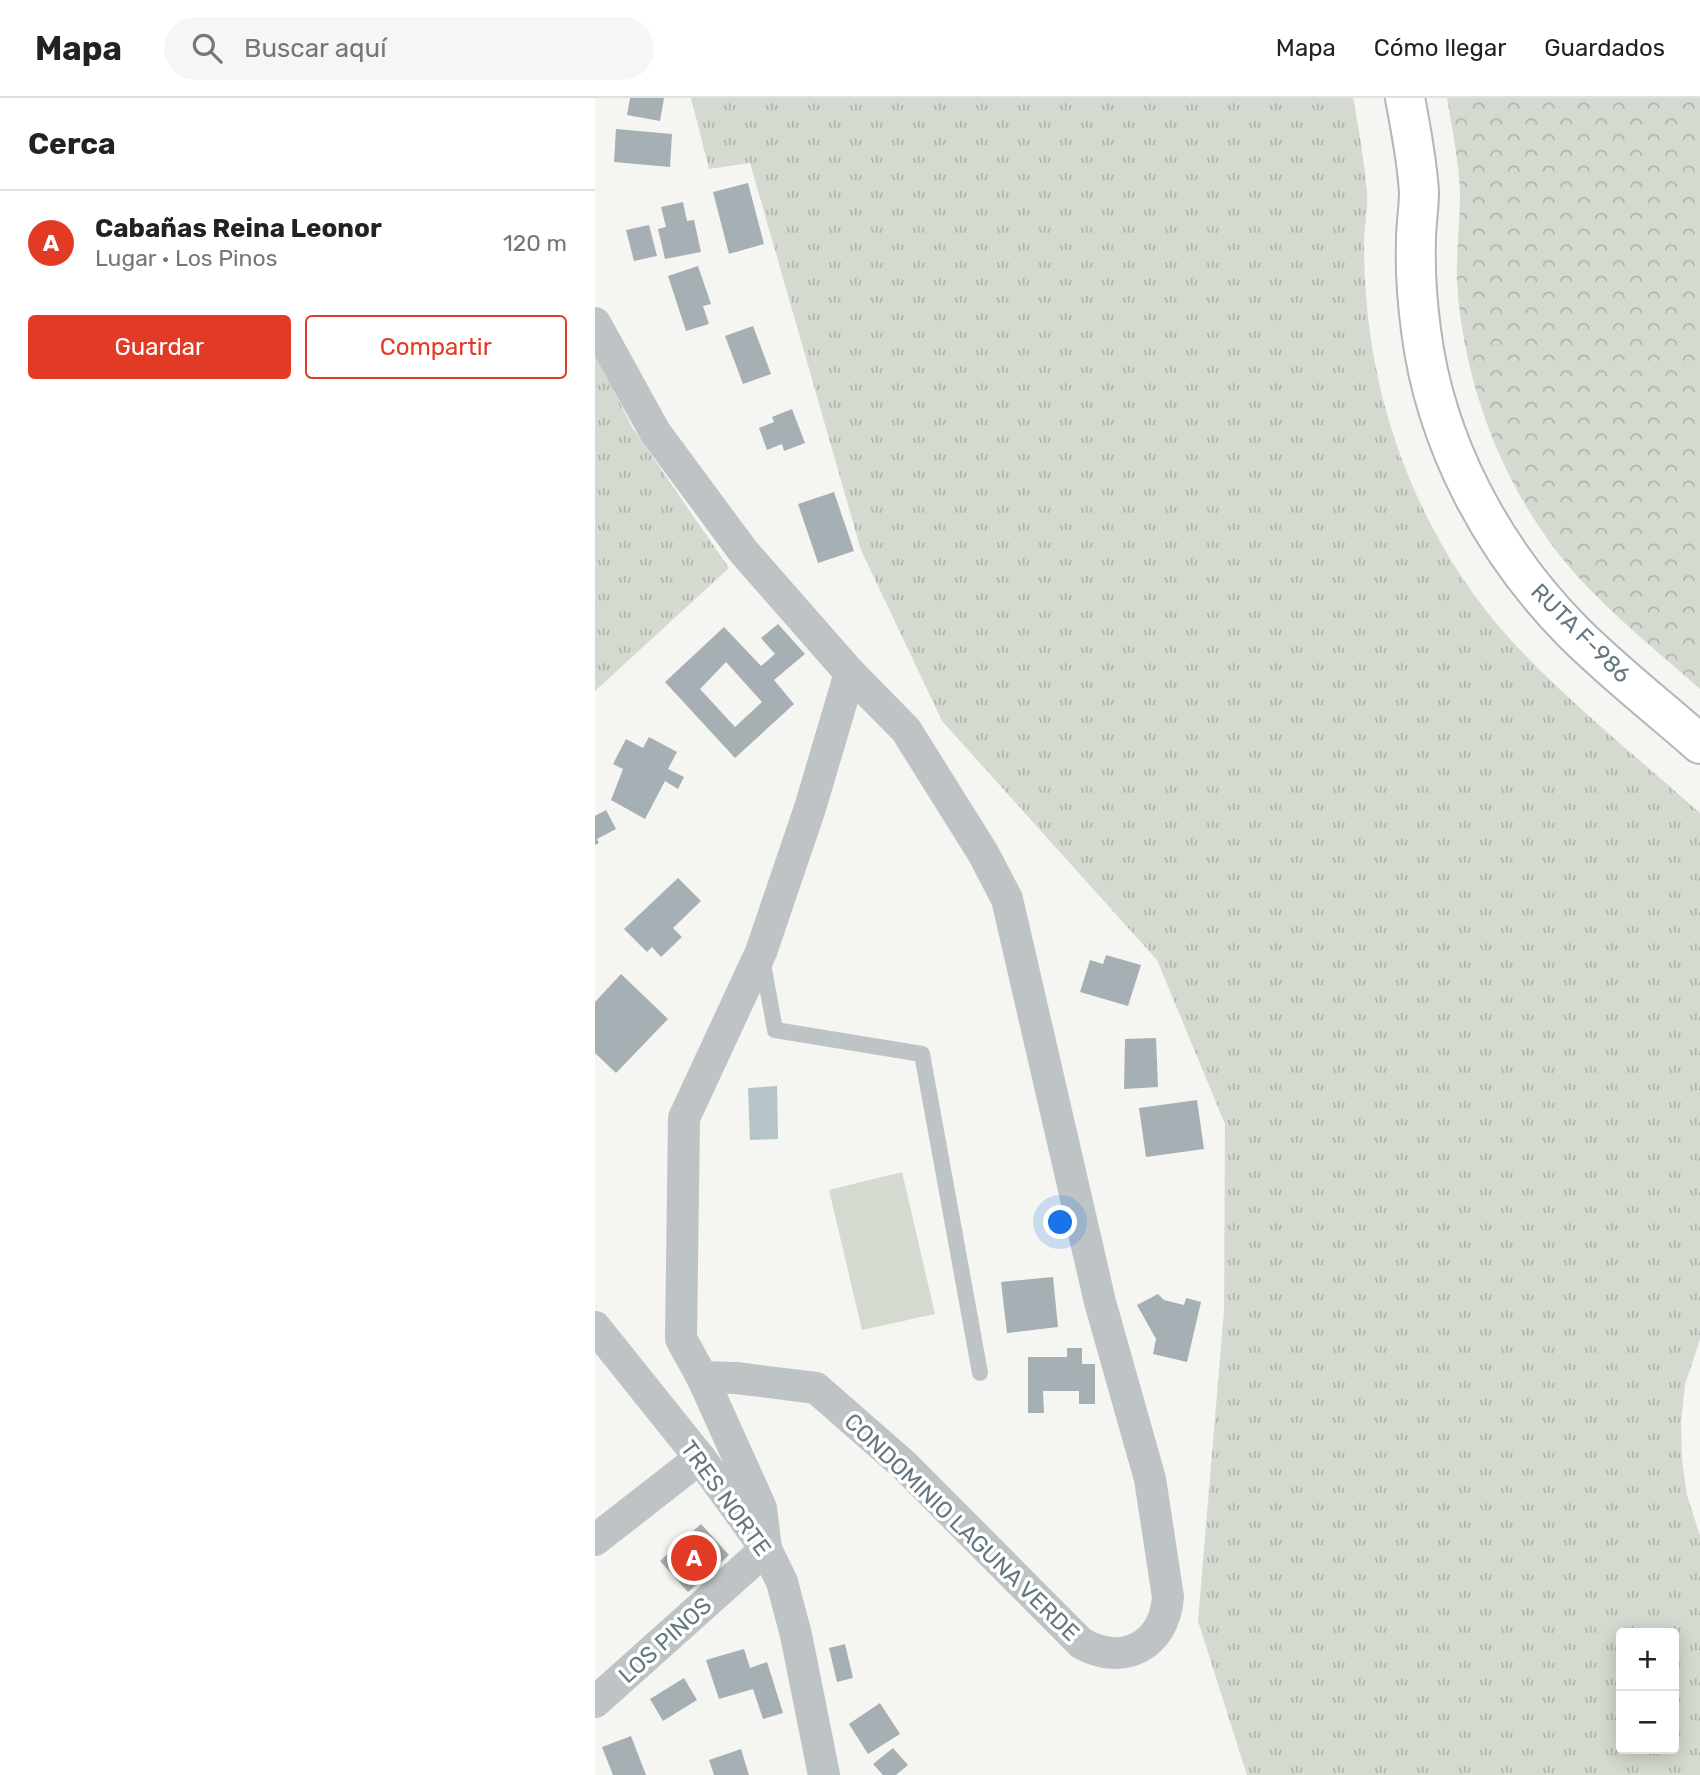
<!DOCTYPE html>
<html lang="es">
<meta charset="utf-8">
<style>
body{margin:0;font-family:Rubik,sans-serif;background:#f6f6f6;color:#222}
.controls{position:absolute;right:21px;bottom:21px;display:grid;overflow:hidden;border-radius:7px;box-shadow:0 4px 18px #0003}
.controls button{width:63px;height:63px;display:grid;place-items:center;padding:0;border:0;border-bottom:2px solid #e0e0e0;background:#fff;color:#222;font:35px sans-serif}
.you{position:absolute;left:466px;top:1125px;width:24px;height:24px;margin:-18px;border:5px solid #fff;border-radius:50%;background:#1a73e8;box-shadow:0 0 0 10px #1a73e833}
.badge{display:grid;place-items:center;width:46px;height:46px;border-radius:50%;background:#e13b25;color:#fff;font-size:23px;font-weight:700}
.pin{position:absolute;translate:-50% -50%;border:4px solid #fff;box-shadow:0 2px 7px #0006}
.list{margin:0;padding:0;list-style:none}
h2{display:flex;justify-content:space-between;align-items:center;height:91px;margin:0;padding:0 28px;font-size:30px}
h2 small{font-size:23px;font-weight:400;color:#767676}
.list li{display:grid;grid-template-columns:46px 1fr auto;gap:21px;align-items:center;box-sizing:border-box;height:105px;padding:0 28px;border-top:2px solid #e0e0e0}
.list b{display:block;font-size:26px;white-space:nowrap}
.list p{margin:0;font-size:23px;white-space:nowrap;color:#767676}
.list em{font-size:23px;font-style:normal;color:#767676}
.actions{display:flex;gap:14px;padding:21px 28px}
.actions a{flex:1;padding:16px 0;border:2px solid #e13b25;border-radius:7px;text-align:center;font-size:24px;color:#e13b25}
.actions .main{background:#e13b25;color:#fff}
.icon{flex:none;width:38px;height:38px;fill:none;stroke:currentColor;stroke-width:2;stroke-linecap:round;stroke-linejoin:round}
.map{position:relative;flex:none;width:1105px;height:1677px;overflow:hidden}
header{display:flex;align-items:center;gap:42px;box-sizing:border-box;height:98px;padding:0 35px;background:#fff;border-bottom:2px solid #e0e0e0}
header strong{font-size:33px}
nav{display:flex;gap:38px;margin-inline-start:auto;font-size:24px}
.search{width:490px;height:63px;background:#f6f6f6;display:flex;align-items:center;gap:18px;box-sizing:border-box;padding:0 24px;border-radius:38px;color:#767676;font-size:26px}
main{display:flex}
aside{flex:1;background:#fff}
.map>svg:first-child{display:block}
.grass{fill:url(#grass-tufts);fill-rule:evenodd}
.forest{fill:url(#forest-crowns)}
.park{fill:#d5dad0}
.water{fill:#b5c4c7}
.building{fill:#a6b0b4;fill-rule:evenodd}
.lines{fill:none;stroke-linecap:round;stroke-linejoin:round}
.secondary-casing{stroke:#b0b7ba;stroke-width:42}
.service{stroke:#bec3c5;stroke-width:16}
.minor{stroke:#bec3c5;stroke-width:32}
.secondary{stroke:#fff;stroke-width:38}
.labels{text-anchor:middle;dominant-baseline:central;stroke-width:7;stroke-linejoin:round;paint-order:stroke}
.street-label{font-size:23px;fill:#647882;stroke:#fff}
</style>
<header>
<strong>Mapa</strong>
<div class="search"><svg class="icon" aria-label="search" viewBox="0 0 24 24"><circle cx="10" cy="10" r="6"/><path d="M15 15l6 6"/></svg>Buscar aquí</div>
<nav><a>Mapa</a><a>Cómo llegar</a><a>Guardados</a></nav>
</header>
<main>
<aside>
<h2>Cerca<small></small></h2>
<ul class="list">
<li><span class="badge">A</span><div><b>Cabañas Reina Leonor</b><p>Lugar · Los Pinos</p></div><em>120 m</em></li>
</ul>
<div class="actions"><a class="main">Guardar</a><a>Compartir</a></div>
</aside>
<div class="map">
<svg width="1105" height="1677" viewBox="0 0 1105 1677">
<defs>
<pattern id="grass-tufts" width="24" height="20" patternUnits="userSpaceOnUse" patternTransform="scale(1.75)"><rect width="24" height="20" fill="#d5dad0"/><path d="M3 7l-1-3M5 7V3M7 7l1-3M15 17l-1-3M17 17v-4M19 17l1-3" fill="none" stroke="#b0b6ae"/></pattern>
<pattern id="forest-crowns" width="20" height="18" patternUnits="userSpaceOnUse" patternTransform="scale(1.75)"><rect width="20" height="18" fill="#d5dad0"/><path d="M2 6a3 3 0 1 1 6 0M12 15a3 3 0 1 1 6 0" fill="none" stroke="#b0b6ae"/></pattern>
</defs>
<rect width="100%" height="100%" fill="#f5f5f1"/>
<g class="grass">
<path d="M96 0H758C764 31 769 62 772 94 773 110 770 126 769 142 769 175 771 209 776 242 792 350 840 458 914 540 972 603 1041 658 1105 715V1241L1090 1287 1086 1324 1087 1361 1092 1397 1105 1438V1677H652L603 1523 629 1213 630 1026 562 862 347 623 266 452 155 65 114 71ZM1079 1535V1651H1026V1535Z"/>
<polygon points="0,254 37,329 134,470 0,593"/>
</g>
<path class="forest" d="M852 0H1105V591C1064 555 1021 520 984 480 912 401 869 291 862 185 861 155 865 125 865 95 864 63 857 31 852 0Z"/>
<polygon class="park" points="307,1074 340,1216 267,1232 234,1092"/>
<polygon class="water" points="182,988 183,1041 155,1042 153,990"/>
<g class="building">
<polygon points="35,0 69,0 65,23 32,17"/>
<polygon points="21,31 77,36 75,69 19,64"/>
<polygon points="153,85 169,146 134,156 118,94"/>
<polygon points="88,104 92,123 99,122 106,154 70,161 63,131 71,129 66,109"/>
<polygon points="54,127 62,158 39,163 31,132"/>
<polygon points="103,168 116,206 108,208 114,226 91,233 73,178"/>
<polygon points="158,228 176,276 148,286 130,238"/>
<polygon points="197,311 210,345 189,353 187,346 172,352 164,330 179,324 177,319"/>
<polygon points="239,394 259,453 223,465 203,406"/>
<path d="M183 526 210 556 179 582 199 606 140 660 70 584 129 529 166 568 180 556 166 540ZM131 564 167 604 140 629 105 591Z"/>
<polygon points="54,639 82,654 73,671 89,679 83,691 70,683 50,721 16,702 28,671 18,666 31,641 48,650"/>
<polygon points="11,712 21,731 2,741 4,745 0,747 0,718"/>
<polygon points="83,780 106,803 78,830 87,839 66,859 57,849 52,854 29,831"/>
<polygon points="511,857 546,867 533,908 485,894 495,862 508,866"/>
<polygon points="26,876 73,921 21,975 0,955 0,904"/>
<polygon points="561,940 563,989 529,991 530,941"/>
<polygon points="602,1002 609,1051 551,1059 544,1010"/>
<polygon points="458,1179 463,1229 412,1235 406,1184"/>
<polygon points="563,1196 569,1202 589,1207 591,1200 606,1204 592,1264 558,1256 561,1241 542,1207"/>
<polygon points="472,1250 487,1250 487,1266 500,1266 500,1306 484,1306 484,1293 448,1293 449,1315 433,1315 433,1259 472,1259"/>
<polygon points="106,1426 134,1457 93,1494 65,1463"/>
<polygon points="250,1546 258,1580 242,1584 234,1550"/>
<polygon points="149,1551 155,1570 172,1564 188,1615 168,1621 158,1591 124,1601 111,1562"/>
<polygon points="89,1580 102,1602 68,1623 55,1601"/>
<polygon points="285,1605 305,1636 273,1656 254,1626"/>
<polygon points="36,1638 51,1677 18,1677 7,1649"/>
<polygon points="298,1650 313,1667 301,1677 288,1677 278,1666"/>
<polygon points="146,1651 154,1677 119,1677 114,1662"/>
</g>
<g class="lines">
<defs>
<path id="secondary" d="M810 0C816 31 822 63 824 94 824 110 821 126 821 142 820 172 822 202 826 232 840 345 898 453 978 534 1018 574 1063 609 1105 646"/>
</defs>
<use href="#secondary" class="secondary-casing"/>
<polyline class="service" points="167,860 180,932 327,956 385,1275"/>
<g class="minor">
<polyline points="0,225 60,334 148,453 255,575 215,710 166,854 89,1020 86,1241 107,1279 166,1410 171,1451"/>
<polyline points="0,1229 105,1360 171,1451 187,1484 201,1537 229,1677"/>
<path d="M107 1279 141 1280 221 1290 309 1367 486 1545C528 1569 569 1548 573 1499L555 1381 505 1204 412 801 388 755 311 632 255 575"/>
<polyline points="0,1442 105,1360"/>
<polyline points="0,1604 171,1451"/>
</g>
<use href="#secondary" class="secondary"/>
</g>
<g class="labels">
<g class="street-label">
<text transform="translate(986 535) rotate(45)">RUTA F-986</text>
<text transform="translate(131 1400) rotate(54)">TRES NORTE</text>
<text transform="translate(367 1429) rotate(44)">CONDOMINIO LAGUNA VERDE</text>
<text transform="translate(70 1542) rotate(-42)">LOS PINOS</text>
</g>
</g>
</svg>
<div class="controls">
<button>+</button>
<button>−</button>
</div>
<div class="you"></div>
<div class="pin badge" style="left:99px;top:1460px">A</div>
</div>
</main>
